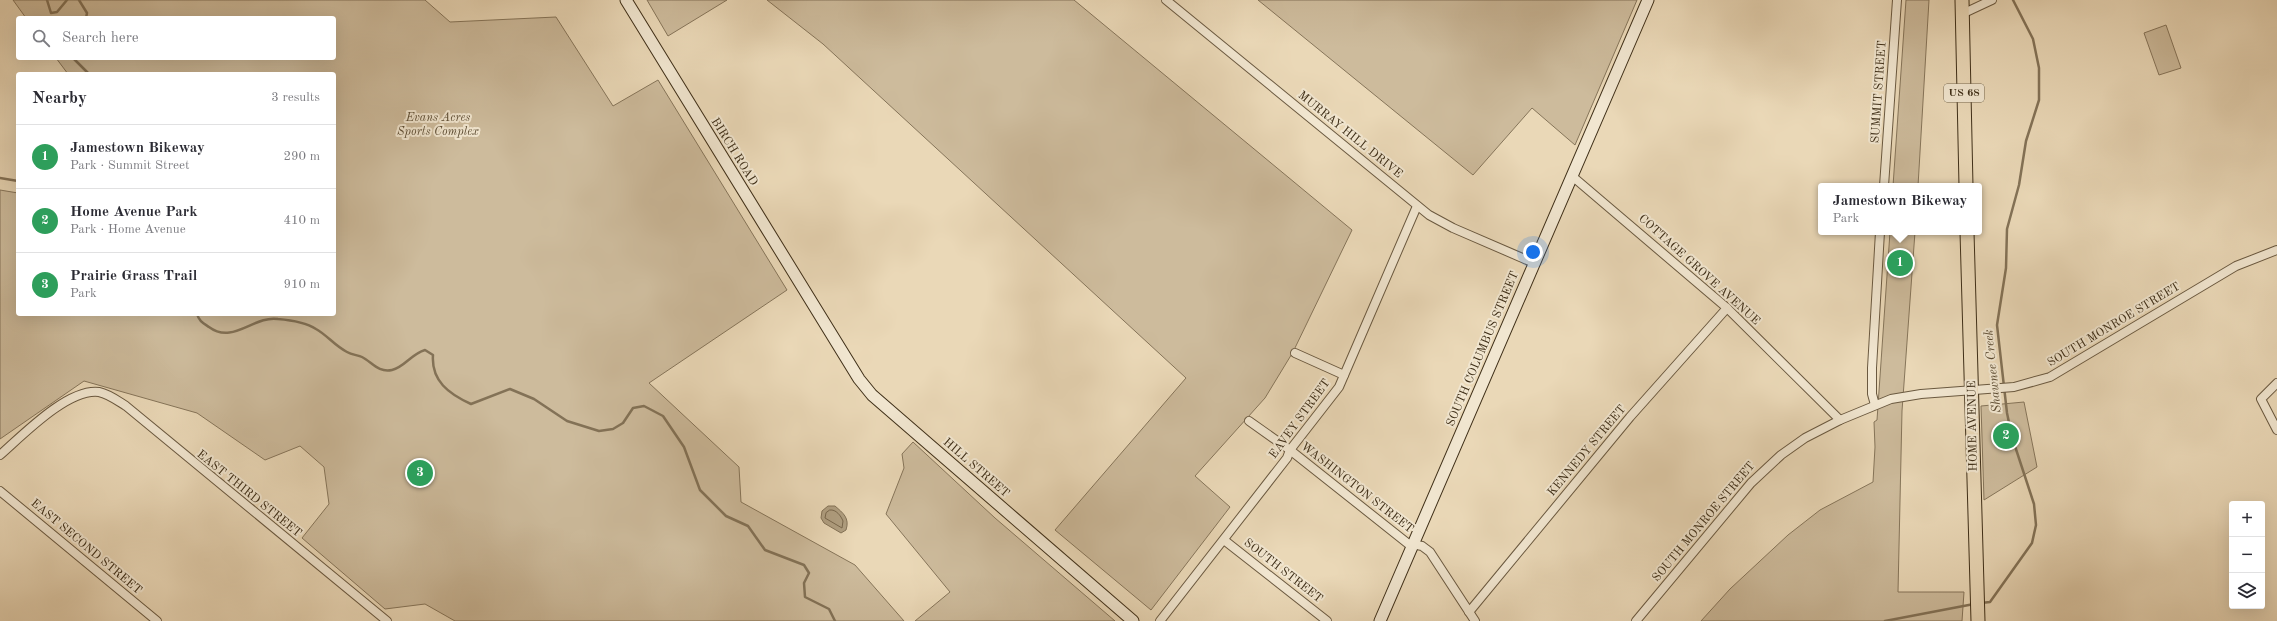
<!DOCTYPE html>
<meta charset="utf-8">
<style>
body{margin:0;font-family:"Old Standard TT",serif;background:#f7f7f7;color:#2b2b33}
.controls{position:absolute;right:12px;bottom:12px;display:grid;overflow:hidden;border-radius:4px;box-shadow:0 4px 16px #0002}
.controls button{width:36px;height:36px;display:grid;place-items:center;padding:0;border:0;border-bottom:1px solid #e1e1e2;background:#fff;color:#2b2b33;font:20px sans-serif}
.you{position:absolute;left:1533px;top:252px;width:14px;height:14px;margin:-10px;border:3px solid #fff;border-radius:50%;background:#1a73e8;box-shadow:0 0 0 6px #1a73e833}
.badge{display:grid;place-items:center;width:26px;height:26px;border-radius:50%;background:#2563eb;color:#fff;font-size:13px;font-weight:700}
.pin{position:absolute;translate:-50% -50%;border:2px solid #fff;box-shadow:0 1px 4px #0006}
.popup{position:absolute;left:1818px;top:183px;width:164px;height:52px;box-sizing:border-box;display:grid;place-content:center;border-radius:4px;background:#fff;filter:drop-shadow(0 1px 3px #0005);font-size:13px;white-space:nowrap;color:#7c7c81}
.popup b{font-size:15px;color:#2b2b33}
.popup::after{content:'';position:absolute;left:50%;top:100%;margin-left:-8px;border:8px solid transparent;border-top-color:#fff}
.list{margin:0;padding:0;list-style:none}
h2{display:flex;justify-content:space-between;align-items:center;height:52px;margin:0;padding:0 16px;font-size:17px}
h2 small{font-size:13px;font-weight:400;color:#7c7c81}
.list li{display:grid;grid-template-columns:26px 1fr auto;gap:12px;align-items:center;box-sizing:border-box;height:64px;padding:0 16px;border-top:1px solid #e1e1e2}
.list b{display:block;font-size:15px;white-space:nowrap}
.list p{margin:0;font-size:13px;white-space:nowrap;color:#7c7c81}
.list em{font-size:13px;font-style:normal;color:#7c7c81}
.icon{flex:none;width:22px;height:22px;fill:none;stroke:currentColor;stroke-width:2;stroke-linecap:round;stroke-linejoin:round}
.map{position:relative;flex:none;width:2277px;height:621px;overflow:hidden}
.search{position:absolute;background:#fff;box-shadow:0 4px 16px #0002;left:16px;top:16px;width:320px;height:44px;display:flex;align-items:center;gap:10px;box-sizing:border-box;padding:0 14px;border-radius:4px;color:#7c7c81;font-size:15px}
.panel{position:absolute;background:#fff;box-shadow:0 4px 16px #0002;left:16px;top:72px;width:320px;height:244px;border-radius:4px}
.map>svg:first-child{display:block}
.green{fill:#cdbb9c;stroke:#86755a}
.water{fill:#b09f81;stroke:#837257}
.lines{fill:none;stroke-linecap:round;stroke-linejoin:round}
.shore{stroke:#78674c;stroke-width:1}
.stream{stroke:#837257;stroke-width:2.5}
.street-casing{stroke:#6a5940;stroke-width:10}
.secondary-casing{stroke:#3f2f18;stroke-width:13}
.primary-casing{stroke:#3f2f18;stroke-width:15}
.street{stroke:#f1e6d0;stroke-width:8}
.secondary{stroke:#f1e6d0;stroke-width:11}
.primary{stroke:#ead8b7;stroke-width:13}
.labels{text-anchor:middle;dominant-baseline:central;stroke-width:4;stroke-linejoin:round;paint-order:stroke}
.shield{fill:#f1e6d0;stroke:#74664f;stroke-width:1}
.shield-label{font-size:11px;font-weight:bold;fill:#3f2f18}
.street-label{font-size:12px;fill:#3f2f18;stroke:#f1e6d0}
.park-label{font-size:12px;font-style:italic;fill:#5b4b32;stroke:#f1e6d0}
.water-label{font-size:13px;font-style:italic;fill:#5b4b32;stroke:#f1e6d0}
</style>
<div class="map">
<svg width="2277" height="621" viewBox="0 0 2277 621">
<rect width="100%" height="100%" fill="#ead8b7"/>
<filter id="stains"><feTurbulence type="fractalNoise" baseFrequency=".005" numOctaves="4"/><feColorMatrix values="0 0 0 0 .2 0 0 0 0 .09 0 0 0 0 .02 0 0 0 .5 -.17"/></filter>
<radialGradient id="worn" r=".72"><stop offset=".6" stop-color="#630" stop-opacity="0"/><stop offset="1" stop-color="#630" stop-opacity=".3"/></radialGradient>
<g class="green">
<polygon points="13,0 425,0 450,22 556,17 613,106 658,80 787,290 649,383 739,467 741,502 855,565 904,621 455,621 425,604 385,609 302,538 329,504 324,467 300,446 265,460 197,413 84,381 0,439 0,190 18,193 18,314 334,314 334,74 68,74 56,58 334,58 334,18 26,18"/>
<polygon points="647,0 727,0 668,36"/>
<polygon points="767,0 1074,0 1352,230 1293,352 1265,398 1195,476 1230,507 1151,610 1055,530 1186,378 823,44"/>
<polygon points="1258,0 1637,0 1575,145 1532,108 1473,175"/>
<polygon points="1906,0 1929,0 1918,186 1893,186"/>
<polygon points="2166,25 2181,68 2159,75 2144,33"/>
<polygon points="1890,232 1915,232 1902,411 1898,592 1964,592 1962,621 1701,621 1730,589 1788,535 1820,510 1873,482 1875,447 1874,422 1877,420"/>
<polygon points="2024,402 2037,467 1984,500 1981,406"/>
<polygon points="913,442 995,518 1115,621 915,621 950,592 886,514 904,468 902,454"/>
</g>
<path class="water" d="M828 506H835C843 513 850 518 846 530L841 533 824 523 821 518 822 511Z"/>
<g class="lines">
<path class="shore" d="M830 510C836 509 841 516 843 521L842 528 825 518 826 513Z"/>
<g class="stream">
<polyline points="47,0 51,13 57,12 67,0"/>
<polyline points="79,0 87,13 86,18"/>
<polyline points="73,58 89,74"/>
<polyline points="0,178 18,181"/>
<path d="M197 314C199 321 203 323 209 327 233 345 254 315 278 319 290 320 305 322 316 329 327 335 335 346 347 352 352 355 358 355 362 357 372 362 378 373 392 370 405 367 411 354 425 350L433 355C431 381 449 394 471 404L510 389 534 399 567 421 599 431 613 429 623 423 633 408 644 406 663 416 684 447 700 490 726 516 748 526 765 550 804 565 809 573 804 583 805 597 829 609 835 621"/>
<polyline points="1981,603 1990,602 2032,543 2036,525 2034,504 2012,437 2007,413 1997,325 2006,268 2007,229 2019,185 2026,141 2039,100 2039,68 2033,39 2013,0"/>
<polyline points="1885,621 1974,604"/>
</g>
<defs>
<g id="street">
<polyline points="1166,0 1429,215 1453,228 1534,263"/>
<polyline points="1962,14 1992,0"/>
<polyline points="1572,176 1727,308 1840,420"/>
<polyline points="1884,186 1897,0"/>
<polyline points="1295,353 1344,375"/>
<polyline points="2277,383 2261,399 2277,430"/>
<polyline points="1875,405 1872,394 1872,368 1880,232"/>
<polyline points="1249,421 1290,450 1411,546"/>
<path d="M0 455C23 435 68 388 99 392 109 394 118 401 126 406L387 621"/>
<polyline points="0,491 157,621"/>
<polyline points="1224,540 1327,621"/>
<polyline points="1412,544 1422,546 1430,552 1475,621"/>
<polyline points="1469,612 1630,417 1727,308"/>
<polyline points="1160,621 1287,458 1290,450 1339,387 1417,206"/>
<polyline points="1636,621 1751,483 1781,455 1805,438 1840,420 1891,399 1921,394 2014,387 2050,377 2236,266 2277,250"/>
</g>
<g id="secondary">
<polyline points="626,0 859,379 872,395 1133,621"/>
<polyline points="1380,621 1648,0"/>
</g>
<g id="primary">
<polyline points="1962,0 1966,186"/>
<polyline points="1967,232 1978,621"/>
</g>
</defs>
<use href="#street" class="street-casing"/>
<use href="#secondary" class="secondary-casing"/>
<use href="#primary" class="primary-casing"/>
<use href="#street" class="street"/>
<use href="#secondary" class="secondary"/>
<use href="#primary" class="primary"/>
</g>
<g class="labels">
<rect class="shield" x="1944" y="84" width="40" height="18" rx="3"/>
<g class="shield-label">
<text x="1964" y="93">US 68</text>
</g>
<g class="street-label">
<text transform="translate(1879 92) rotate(-86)">SUMMIT STREET</text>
<text transform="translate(1350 135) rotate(39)">MURRAY HILL DRIVE</text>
<text transform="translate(734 152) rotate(58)">BIRCH ROAD</text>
<text transform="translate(1699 270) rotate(42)">COTTAGE GROVE AVENUE</text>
<text transform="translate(2114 325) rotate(-31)">SOUTH MONROE STREET</text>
<text transform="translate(1483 349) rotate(-67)">SOUTH COLUMBUS STREET</text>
<text transform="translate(1300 419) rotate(-54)">EAVEY STREET</text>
<text transform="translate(1973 426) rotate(-91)">HOME AVENUE</text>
<text transform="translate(1587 451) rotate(-50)">KENNEDY STREET</text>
<text transform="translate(976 468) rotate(41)">HILL STREET</text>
<text transform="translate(1357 488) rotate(38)">WASHINGTON STREET</text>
<text transform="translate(249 494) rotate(39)">EAST THIRD STREET</text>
<text transform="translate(1704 522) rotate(-50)">SOUTH MONROE STREET</text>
<text transform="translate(86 547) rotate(40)">EAST SECOND STREET</text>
<text transform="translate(1283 571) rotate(38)">SOUTH STREET</text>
</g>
<g class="park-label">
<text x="438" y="118">Evans Acres<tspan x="438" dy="14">Sports Complex</tspan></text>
</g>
<g class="water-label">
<text transform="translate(1993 371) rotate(-96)">Shawnee Creek</text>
</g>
</g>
<rect width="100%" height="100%" filter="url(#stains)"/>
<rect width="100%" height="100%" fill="url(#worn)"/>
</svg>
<div class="controls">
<button>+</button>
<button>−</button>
<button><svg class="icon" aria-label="layers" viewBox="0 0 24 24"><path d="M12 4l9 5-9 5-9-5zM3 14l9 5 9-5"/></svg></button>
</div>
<div class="you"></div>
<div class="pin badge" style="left:1900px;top:263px;background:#2e9e5b">1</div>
<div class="popup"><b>Jamestown Bikeway</b>Park</div>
<div class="pin badge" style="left:2006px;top:436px;background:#2e9e5b">2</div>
<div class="pin badge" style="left:420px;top:473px;background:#2e9e5b">3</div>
<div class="search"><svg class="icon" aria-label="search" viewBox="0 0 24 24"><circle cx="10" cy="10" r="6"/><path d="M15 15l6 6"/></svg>Search here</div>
<section class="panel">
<h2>Nearby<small>3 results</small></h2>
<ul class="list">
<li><span class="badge" style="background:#2e9e5b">1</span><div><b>Jamestown Bikeway</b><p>Park · Summit Street</p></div><em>290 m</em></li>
<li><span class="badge" style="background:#2e9e5b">2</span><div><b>Home Avenue Park</b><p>Park · Home Avenue</p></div><em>410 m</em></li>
<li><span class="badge" style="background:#2e9e5b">3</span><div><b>Prairie Grass Trail</b><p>Park</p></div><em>910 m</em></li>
</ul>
</section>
</div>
